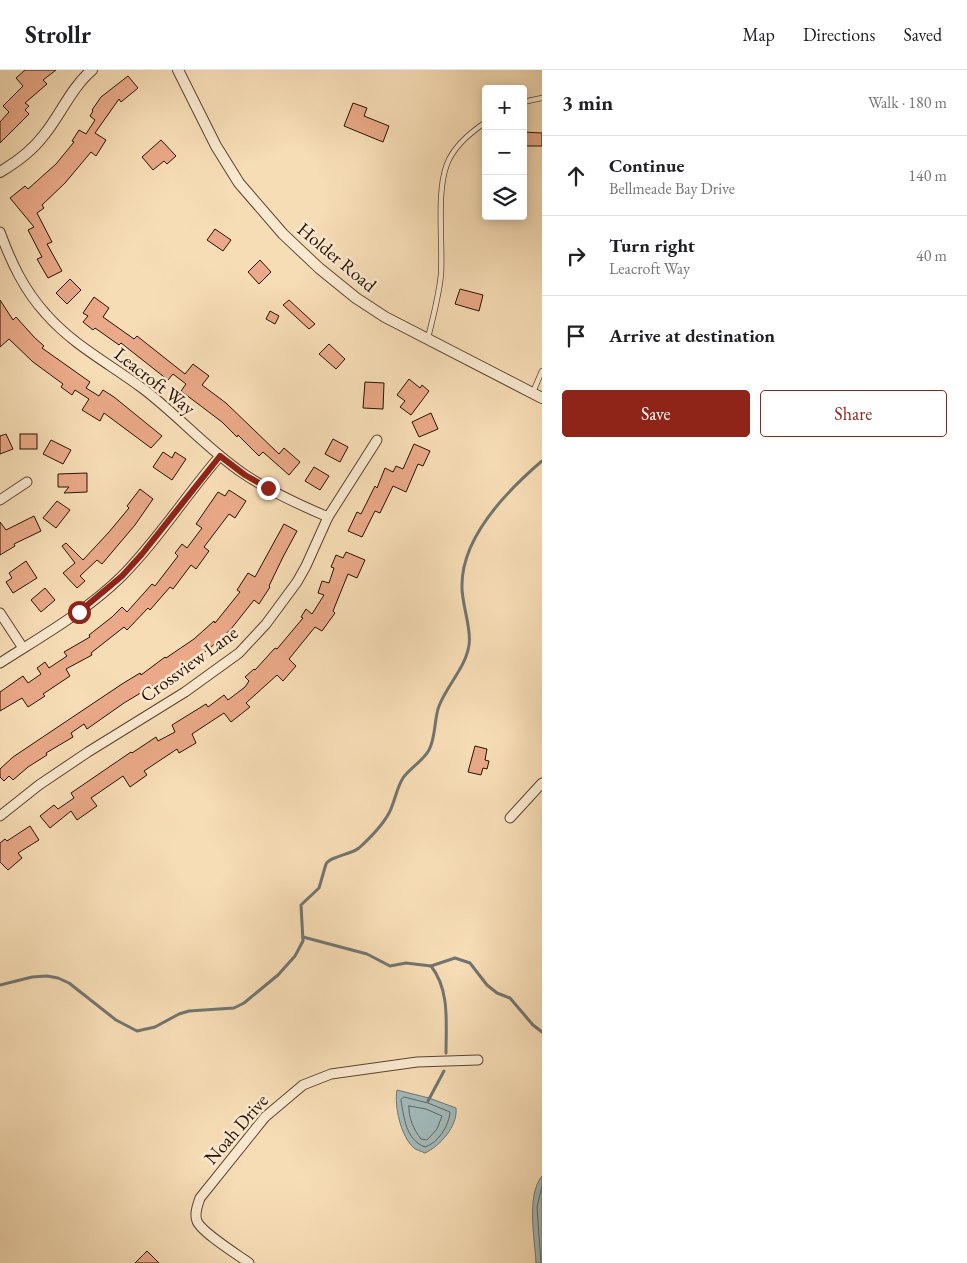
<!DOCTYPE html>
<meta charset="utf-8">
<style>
body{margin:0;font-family:"EB Garamond",serif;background:#f6f6f6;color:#202124}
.controls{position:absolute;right:15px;top:15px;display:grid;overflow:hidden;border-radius:5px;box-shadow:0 2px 12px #0003}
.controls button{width:45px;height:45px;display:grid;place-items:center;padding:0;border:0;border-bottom:1px solid #e0e0e0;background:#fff;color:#202124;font:25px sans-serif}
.stop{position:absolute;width:15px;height:15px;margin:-11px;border:4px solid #8f2418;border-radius:50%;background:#fff}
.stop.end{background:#8f2418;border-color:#fff;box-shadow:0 1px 5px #0008}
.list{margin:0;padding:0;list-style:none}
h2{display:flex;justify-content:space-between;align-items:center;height:65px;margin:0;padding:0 20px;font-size:21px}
h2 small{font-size:16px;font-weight:400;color:#757577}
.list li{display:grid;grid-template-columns:32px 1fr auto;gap:15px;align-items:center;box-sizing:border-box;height:80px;padding:0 20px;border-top:1px solid #e0e0e0}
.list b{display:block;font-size:19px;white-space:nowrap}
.list p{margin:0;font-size:16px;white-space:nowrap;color:#757577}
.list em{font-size:16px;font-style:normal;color:#757577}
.actions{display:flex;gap:10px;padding:15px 20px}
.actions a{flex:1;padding:11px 0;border:1px solid #8f2418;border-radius:5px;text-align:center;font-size:18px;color:#8f2418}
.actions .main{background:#8f2418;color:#fff}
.icon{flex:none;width:28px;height:28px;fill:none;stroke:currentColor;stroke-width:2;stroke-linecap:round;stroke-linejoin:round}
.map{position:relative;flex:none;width:542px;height:1193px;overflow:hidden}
header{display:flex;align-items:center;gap:30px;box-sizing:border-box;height:70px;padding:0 25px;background:#fff;border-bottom:1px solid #e0e0e0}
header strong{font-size:24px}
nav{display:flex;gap:28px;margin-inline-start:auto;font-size:18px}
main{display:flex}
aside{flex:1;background:#fff}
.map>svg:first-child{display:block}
.water{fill:#a2b9ba;stroke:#717570}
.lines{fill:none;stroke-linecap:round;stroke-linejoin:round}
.shore{stroke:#65645d;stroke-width:1}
.stream{stroke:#717570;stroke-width:3}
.building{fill:#eaa988;stroke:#281000}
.service-casing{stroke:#5c432e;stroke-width:6}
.minor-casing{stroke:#5c432e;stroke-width:11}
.tertiary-casing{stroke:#5c432e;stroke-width:12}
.service{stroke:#fae9d0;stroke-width:4.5}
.minor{stroke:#fae9d0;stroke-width:9}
.tertiary{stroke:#fae9d0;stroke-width:10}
.route{stroke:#8f2418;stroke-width:6}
.labels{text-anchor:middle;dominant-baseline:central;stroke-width:5;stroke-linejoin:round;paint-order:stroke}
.street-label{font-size:19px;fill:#281000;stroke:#fae9d0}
</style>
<header>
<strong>Strollr</strong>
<nav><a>Map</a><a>Directions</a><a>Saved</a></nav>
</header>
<main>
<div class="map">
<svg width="542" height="1193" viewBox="0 0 542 1193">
<rect width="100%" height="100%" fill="#f7ddb6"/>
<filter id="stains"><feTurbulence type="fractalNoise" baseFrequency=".004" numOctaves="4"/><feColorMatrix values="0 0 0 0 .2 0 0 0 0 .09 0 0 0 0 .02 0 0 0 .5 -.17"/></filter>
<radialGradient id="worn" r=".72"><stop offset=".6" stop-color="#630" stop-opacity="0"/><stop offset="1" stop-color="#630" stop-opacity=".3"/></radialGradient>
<g class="water">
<path d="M397 1020 429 1028 456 1038C458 1056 440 1076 425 1083 421 1081 416 1080 414 1078 401 1067 394 1036 397 1020Z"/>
<path d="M542 1106V1193H536C535 1169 526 1126 542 1106Z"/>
</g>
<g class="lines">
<g class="shore">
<path d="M404 1027 428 1033 450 1042C449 1056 438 1073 425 1077 406 1070 404 1048 401 1030Z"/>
<path d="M409 1036 426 1039 442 1046 437 1059 427 1070 421 1069C414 1060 408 1047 409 1036Z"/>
<polyline points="541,1193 537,1137 542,1116"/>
</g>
<g class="stream">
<polyline points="303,867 367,884 390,896 406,893 431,896 455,888 470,893 487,915 497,923 510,928 533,955 542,962"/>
<path d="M431 896C450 920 446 953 446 983"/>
<path d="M0 915 32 907 47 906 58 908 69 913 116 950 137 961 155 957 179 944 189 941 234 938 244 933 278 905 295 886 303 871 301 835 319 818 326 794C331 786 350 785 359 778 370 768 382 756 389 743 395 732 396 719 403 708 410 698 423 691 429 680 436 667 434 649 439 636 447 615 466 597 469 575 472 558 461 533 462 515 462 467 508 420 542 391"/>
<polyline points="428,1031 444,1001"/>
</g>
</g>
<g class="building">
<polygon points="25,0 56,0 43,10 47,14 25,33 29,36 25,40 29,44 0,73 0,52 9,42 3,36 23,16 16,8"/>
<polygon points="128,6 138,18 121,32 119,29 95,63 106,70 96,86 91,82 65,113 42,135 44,138 37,143 52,172 47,174 62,201 48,208 37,189 42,187 28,160 34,157 10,128 25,116 28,119 56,94 74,72 72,71 79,60 86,64 95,50 90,46 93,41 92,40 101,27"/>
<polygon points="353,33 367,38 364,46 389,56 383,72 344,56"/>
<polygon points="523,62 542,63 542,76 523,76"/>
<polygon points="161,70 176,86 167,94 164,91 153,100 142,87"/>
<polygon points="215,159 231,170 223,181 207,170"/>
<polygon points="260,190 271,202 259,214 248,202"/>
<polygon points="70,209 81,220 67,234 56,223"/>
<polygon points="460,219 483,225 479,241 455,234"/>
<polygon points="94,227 109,238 103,247 134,269 137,266 185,304 193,294 209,306 202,315 226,333 279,384 284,378 300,392 289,405 263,382 259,386 238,365 237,367 222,352 181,321 186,314 173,304 168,310 121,273 119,275 95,258 93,260 83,252 88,246 83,243"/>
<polygon points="0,230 13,250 16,247 35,268 44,276 42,278 90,312 86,318 99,326 103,320 114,327 162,366 151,378 104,343 100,351 82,340 89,329 75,320 72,325 61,317 63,314 33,292 9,269 0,277"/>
<polygon points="289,230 315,254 309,259 283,235"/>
<polygon points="270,241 279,246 275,254 266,249"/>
<polygon points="329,274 345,289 336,299 319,284"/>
<polygon points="409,309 420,318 422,315 429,321 411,345 400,337 405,331 397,325"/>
<polygon points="365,312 384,313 383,339 363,338"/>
<polygon points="431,343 438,359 419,367 412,352"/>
<polygon points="6,364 13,379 0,384 0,366"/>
<rect x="20" y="364" width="17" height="15"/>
<polygon points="333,369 348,377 340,392 325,384"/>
<polygon points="51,370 71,380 63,394 43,384"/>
<polygon points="414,374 430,381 423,396 418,394 406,422 393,416 380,443 375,441 362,467 348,461 357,442 361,444 375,416 377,418 385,398 393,402 396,396 403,399"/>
<polygon points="163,382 172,388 175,382 186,389 172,410 153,397"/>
<polygon points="314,397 329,406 320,420 305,411"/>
<polygon points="87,403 87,422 64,423 69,417 58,417 58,404"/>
<polygon points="140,419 153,429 135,455 102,494 97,490 80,506 85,511 77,518 63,503 75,493 62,476 66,473 83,490 109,462 129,438 127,436"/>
<polygon points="229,420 246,431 235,448 229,444 204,477 209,481 196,499 191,495 173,519 170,517 150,540 148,538 127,560 124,557 91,583 92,585 66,599 70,606 43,624 45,626 28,637 22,628 0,641 0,622 23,606 28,613 41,604 37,598 45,592 49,598 67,586 64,582 90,567 89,565 112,547 122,537 127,542 152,514 155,516 178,486 175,483 182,474 187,478 202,458 196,454 218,422 225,426"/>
<polygon points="57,431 70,440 56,458 43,448"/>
<polygon points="34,446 41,461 14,474 15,476 0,485 0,452 6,460"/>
<polygon points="284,454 297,461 283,487 269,516 270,517 259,534 254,530 231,559 209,579 158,614 157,613 124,633 87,659 84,654 71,663 73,667 46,683 47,685 28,697 13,710 9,706 4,711 0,707 0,699 13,687 122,614 140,603 141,605 165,587 166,588 194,569 214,551 215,553 240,522 237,520 248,503 255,507"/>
<polygon points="346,482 365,490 357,508 348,504 333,541 335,543 322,561 315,557 289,589 296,596 283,611 277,605 246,633 250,637 231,652 224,643 192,664 196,673 179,683 177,679 144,701 147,705 130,717 123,706 91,728 97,736 77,750 71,741 50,758 40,746 54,735 58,739 74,728 71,723 131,682 132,683 156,667 158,671 175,662 172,655 206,634 208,637 224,625 228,630 245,617 249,611 245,607 254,599 255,600 275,578 277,579 303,548 301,547 306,539 312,544 324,525 318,523 322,511 329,513 334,498 331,497 336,485 343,488"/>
<polygon points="26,491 37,508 13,523 6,512 12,508 9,503"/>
<polygon points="45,518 55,530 41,542 31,530"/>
<polygon points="475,676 487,679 485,690 489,691 487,699 483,698 481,705 468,702"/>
<polygon points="30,756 39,770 18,783 22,788 8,800 0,792 0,773 5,769 7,771"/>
<polygon points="147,1181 159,1193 135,1193"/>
</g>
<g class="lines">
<defs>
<g id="service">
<polyline points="523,32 542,28"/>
<path d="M428 268C433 247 439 226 441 204 443 172 436 123 447 94 454 76 471 62 486 52"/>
<polyline points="533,322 542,301"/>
</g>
<g id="minor">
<path d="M0 162C11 192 24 220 46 244 73 275 110 294 142 318 178 345 207 379 244 404 269 421 300 435 328 447"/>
<polyline points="0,430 27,412"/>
<polyline points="0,543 23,578"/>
<path d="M0 593C42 566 85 542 121 507 158 470 186 425 220 386"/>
<polyline points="0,746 39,715 88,682 185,622 239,583 266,554 297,512 306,496 328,447 377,370"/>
<polyline points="510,748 542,713"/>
<path d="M249 1193C238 1185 201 1162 197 1151 194 1144 198 1134 200 1128L265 1047 303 1015 331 1004 417 992 478 990"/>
</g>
<g id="tertiary">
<polyline points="178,0 216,76 239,113 283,164 319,198 356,228 385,247 542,328"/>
<path d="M0 102C17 92 32 81 44 65 61 44 71 18 92 0"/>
</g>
</defs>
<use href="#service" class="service-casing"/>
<use href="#minor" class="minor-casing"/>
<use href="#tertiary" class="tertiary-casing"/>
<use href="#service" class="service"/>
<use href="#minor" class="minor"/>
<use href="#tertiary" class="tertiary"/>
</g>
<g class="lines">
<polyline class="route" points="79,542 122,506 142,484 220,386 245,405 268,418"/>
</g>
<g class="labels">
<g class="street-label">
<text transform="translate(337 187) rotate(40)">Holder Road</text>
<text transform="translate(155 311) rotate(38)">Leacroft Way</text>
<text transform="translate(189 594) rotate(-36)">Crossview Lane</text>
<text transform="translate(236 1059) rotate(-49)">Noah Drive</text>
</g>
</g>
<rect width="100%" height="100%" filter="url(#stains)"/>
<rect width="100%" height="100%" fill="url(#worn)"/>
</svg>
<div class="controls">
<button>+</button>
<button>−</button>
<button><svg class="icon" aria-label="layers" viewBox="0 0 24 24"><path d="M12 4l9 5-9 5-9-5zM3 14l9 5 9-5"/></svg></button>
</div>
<div class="stop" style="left:79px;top:542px"></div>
<div class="stop end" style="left:268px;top:418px"></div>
</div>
<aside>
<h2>3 min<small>Walk · 180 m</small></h2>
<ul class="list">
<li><svg class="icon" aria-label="ahead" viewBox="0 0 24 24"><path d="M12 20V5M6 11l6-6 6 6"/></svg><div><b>Continue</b><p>Bellmeade Bay Drive</p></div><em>140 m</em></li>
<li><svg class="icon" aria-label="right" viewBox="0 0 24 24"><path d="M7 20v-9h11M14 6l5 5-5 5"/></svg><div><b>Turn right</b><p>Leacroft Way</p></div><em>40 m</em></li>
<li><svg class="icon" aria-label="arrive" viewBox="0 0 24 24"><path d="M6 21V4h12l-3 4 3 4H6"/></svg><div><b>Arrive at destination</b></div></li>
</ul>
<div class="actions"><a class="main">Save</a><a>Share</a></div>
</aside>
</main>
